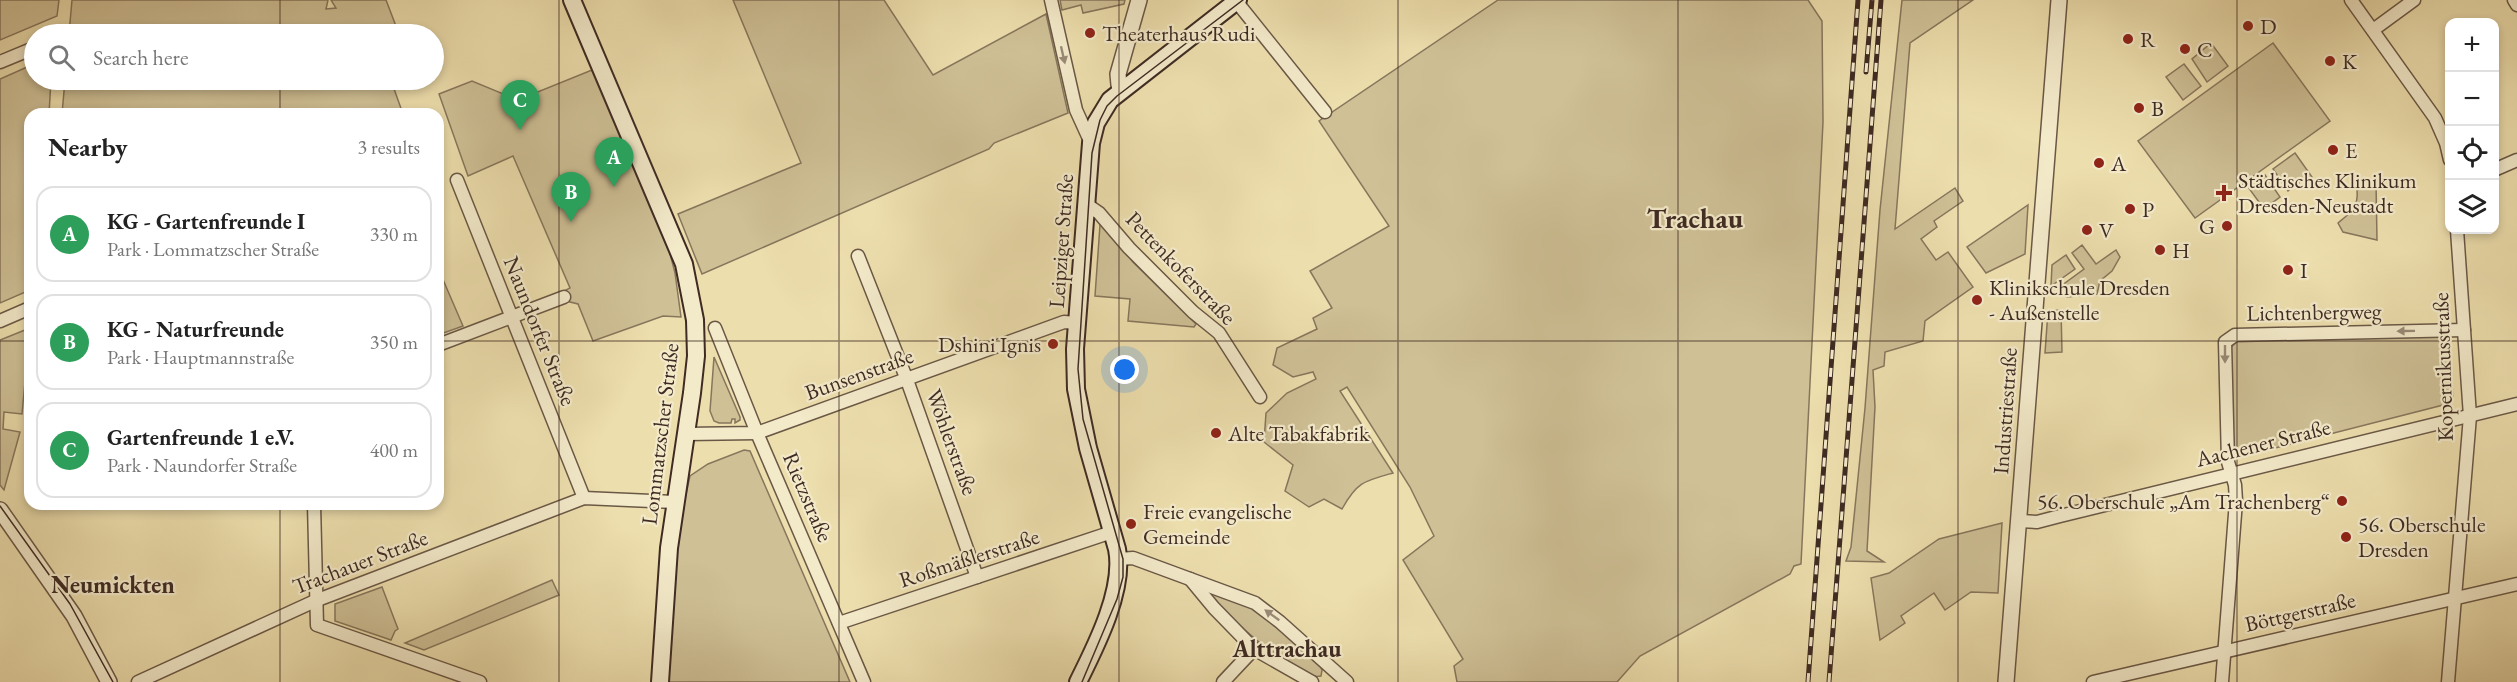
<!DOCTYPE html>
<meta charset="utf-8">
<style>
body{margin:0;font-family:"EB Garamond",serif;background:#f2f2f2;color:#222}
.controls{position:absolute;right:18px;top:18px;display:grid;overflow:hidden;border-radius:12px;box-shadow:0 3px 9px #0003}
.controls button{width:54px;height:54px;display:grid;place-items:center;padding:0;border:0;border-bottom:2px solid #e0e0e0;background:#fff;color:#222;font:30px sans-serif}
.you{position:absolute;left:1125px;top:370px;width:21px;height:21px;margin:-15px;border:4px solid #fff;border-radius:50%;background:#1a73e8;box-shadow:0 0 0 9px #1a73e833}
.badge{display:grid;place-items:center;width:39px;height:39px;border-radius:50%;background:#0f766e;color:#fff;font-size:20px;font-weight:700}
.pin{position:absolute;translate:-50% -50px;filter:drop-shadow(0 2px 3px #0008)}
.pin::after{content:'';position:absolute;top:32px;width:21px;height:18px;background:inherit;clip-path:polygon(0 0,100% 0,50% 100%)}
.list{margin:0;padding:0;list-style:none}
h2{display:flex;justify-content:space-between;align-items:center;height:78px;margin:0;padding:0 24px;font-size:26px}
h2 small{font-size:20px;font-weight:400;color:#767676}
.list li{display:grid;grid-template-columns:39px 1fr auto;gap:18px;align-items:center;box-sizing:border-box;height:96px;margin:0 12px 12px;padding:0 12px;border:2px solid #e0e0e0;border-radius:18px}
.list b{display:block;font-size:22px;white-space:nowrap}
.list p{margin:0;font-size:20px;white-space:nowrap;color:#767676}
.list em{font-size:20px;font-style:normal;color:#767676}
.icon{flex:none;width:33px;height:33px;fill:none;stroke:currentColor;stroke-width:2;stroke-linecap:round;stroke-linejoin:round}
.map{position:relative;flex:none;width:2517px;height:682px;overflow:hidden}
.search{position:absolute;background:#fff;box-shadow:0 3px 9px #0003;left:24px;top:24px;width:420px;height:66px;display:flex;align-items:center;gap:15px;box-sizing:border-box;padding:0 21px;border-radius:33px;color:#767676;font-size:22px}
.panel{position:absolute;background:#fff;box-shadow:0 3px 9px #0003;left:24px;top:108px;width:420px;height:402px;border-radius:18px}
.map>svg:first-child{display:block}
.green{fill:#cfc096;stroke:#87765c;stroke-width:1.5}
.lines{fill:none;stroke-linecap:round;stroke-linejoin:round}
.minor-casing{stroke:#6a5846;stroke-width:15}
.tertiary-casing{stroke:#6a5846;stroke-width:18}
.secondary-casing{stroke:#3f2b23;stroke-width:20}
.minor{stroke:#f3eaca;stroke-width:12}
.tertiary{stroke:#f3eaca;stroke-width:15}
.secondary{stroke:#f3eaca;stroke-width:16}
.tram{stroke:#3f2b23;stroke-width:1.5}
.rail-casing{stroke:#3f2b23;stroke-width:5}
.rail{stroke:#f3eaca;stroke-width:3;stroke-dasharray:9;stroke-linecap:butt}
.oneway{fill:#998a76}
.grid{fill:none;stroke:#3f2b23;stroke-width:1.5;stroke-opacity:0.55}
.poi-dot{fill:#8f2418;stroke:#f3eaca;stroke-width:2}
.labels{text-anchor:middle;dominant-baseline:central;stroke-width:4.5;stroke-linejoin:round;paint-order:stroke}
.poi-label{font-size:22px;fill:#3f2b23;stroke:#f3eaca;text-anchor:start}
.street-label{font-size:22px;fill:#3f2b23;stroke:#f3eaca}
.neighbourhood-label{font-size:24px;font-weight:bold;fill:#3f2b23;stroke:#f3eaca}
.district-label{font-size:28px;font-weight:bold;fill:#3f2b23;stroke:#f3eaca}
</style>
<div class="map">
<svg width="2517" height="682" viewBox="0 0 2517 682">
<rect width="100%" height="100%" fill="#eddead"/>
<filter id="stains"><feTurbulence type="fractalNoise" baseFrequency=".00333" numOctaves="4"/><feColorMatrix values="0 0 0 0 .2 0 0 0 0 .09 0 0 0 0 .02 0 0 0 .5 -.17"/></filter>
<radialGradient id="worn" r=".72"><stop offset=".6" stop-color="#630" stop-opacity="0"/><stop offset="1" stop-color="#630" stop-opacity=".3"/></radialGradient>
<g class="green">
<polygon points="0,0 59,0 57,16 0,40"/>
<polygon points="72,0 328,0 326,9 336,8 331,0 386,0 399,34 69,34"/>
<polygon points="733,0 884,0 933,75 1046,14 1068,113 994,143 989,149 702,274 678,214 801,163"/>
<polygon points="1060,0 1125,0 1124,4 1083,13 1081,5 1062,10"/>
<path d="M1498 0H1808L1822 21 1823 122 1801 564 1794 566 1790 574 1640 656 1617 682H1457L1454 666 1463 659 1403 560 1434 536 1410 487 1347 387 1340 391 1393 473C1364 481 1357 482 1342 509L1324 499 1309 507 1285 491 1293 465 1264 442 1266 413 1287 393 1316 379 1313 372 1293 377 1273 365 1277 348 1317 329 1313 318 1332 308 1310 271 1389 226 1319 121Z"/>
<polygon points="1902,0 1973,0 1910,43 1895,229 1955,188 1963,201 1934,221 1937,227 1921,239 1936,260 1948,252 1973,287 1925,321 1923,341 1885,352 1884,366 1873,370 1875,407 1867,551 1884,562 1846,561 1851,547 1865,408 1880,210"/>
<polygon points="2211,43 2228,66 2207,82 2192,59"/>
<polygon points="2273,43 2330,121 2195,218 2138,141"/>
<polygon points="34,64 34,80 51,80 49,114 30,114 30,290 0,303 0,79"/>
<polygon points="2184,64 2201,86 2183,100 2166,77"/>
<polygon points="592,70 665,234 675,273 681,317 663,316 593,341 578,304 566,301 562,292 570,288 513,156 468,176 439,94 472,81 518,100"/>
<polygon points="65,80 411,80 393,86 403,114 62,114"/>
<polygon points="2295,153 2312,177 2309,179 2307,177 2288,191 2273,169"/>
<polygon points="2265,175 2280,197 2264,209 2248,187"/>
<path d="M2376 182 2377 240 2343 232 2338 223C2350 213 2359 207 2357 190Z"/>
<polygon points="2028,205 2025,254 1986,273 1967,247"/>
<polygon points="1100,225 1105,226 1133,262 1196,324 1194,327 1128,321 1130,299 1095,296"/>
<polygon points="2082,245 2096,264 2116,250 2120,257 2112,271 2100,281 2097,294 2067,297 2061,286 2084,269 2072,253"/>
<polygon points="2066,255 2075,269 2051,286 2052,265"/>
<polygon points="438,268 463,326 438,335"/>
<polygon points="2061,310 2062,352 2045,353 2048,311"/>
<polygon points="30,328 22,414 4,412 3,429 20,432 4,490 0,485 0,340"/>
<polygon points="2448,334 2453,396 2447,404 2232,459 2228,350 2241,338"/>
<polygon points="714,357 740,417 740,420 735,423 735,419 732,419 731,423 719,423 714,421 710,411"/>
<polygon points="744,450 750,451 850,682 668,682 679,526 690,476 708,464"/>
<polygon points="2002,523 1998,593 1971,592 1945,610 1934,593 1901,616 1905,623 1880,640 1871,578 1889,573 1939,539"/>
<polygon points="552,580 559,595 424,650 405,643"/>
<polygon points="382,587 398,629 395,631 391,640 335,621 335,604"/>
<path d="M1210 591 1252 607 1318 662 1322 670 1321 676C1297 682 1227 614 1208 597L1207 592Z"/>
</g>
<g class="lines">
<defs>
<g id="minor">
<polyline points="1051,0 1076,110 1091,143"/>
<polyline points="2351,0 2435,118 2446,143 2450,160"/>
<polyline points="2514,0 2517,5"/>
<polyline points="1236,1 1325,112"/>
<polyline points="2373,30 2414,0"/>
<polyline points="0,62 34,48"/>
<polyline points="2494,170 2517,160"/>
<polyline points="457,180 584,498"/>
<polyline points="1086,204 1099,213 1129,248 1193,312 1219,333 1260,397"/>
<polyline points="858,256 907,380 977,577"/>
<polyline points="0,321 30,308"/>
<polyline points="715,328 757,433 864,682"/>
<polyline points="438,345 564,297"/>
<polyline points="686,434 757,433 1064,322 1077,323"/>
<polyline points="314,504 317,625 480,682"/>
<polyline points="2019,521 2037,522 2060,516 2517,404"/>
<polyline points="1119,559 1133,558 1255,603 1280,622 1347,682"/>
<polyline points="1190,579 1214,608 1254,649 1312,682"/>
<polyline points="839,623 1112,532"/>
<polyline points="138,682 315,601 584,498 674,502"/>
<polyline points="1223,682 1254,649"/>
<polyline points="2093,682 2517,584"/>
<polyline points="2222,682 2236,501 2235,485 2228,462 2225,342 2235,335 2464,330"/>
<polyline points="2448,682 2470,416 2457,230"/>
</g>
<g id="tertiary">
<polyline points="1122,89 1119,85 1118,74 1139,0"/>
<polyline points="0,510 74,616 109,682"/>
<polyline points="2006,682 2059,0"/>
</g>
<g id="secondary">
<polyline points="572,0 684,264 695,320 696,356 692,393 669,548 660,682"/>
<path d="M1078 682C1096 646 1125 589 1117 549L1088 448 1076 389 1075 349 1091 143 1096 123 1110 100 1238 0"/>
</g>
</defs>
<use href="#minor" class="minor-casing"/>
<use href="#tertiary" class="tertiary-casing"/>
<use href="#secondary" class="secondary-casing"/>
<use href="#minor" class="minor"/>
<use href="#tertiary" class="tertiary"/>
<use href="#secondary" class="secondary"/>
<g class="tram">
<polyline points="0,506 70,604 113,682"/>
<polyline points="1082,682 1117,599 1123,577 1123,559 1083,419 1078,369 1092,153 1100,120 1107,106 1117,96 1243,0"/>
</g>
<defs>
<g id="rail">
<polyline points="1866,72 1872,0"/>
<polyline points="1808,682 1858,0"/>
<polyline points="1829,682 1881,0"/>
</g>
</defs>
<use href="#rail" class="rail-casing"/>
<use href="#rail" class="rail"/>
</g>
<defs><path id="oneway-solid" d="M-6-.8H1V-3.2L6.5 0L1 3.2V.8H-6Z" transform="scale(1.5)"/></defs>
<g class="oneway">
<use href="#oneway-solid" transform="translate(1063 55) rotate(77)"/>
<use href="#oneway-solid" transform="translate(2406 331) rotate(179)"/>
<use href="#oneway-solid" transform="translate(2225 354) rotate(90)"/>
<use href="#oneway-solid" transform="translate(1272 615) rotate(-144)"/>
</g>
<path class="grid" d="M280 0V34M559 0V682M839 0V682M1119 0V682M1398 0V682M1678 0V682M1958 0V682M2237 0V682M280 80V114M0 341H30M438 341H2517M280 504V682"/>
<g class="poi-dot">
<circle cx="2248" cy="26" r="6"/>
<circle cx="1090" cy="33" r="6"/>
<circle cx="2128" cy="39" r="6"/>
<circle cx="2185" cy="49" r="6"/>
<circle cx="2330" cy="61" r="6"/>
<circle cx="2139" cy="108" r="6"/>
<circle cx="2333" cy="150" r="6"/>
<circle cx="2099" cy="163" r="6"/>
<path d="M2221 184h6v6h6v6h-6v6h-6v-6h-6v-6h6z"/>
<circle cx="2130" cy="209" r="6"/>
<circle cx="2227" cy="226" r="6"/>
<circle cx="2087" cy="230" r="6"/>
<circle cx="2160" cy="250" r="6"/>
<circle cx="2288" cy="270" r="6"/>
<circle cx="1977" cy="300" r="6"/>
<circle cx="1053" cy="344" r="6"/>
<circle cx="1216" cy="433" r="6"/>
<circle cx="2342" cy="501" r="6"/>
<circle cx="1131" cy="524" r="6"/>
<circle cx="2346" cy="537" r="6"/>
</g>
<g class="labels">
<g class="poi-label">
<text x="2260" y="26">D</text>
<text x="1102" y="33">Theaterhaus Rudi</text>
<text x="2140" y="39">R</text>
<text x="2197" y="49">C</text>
<text x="2342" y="61">K</text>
<text x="2151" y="108">B</text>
<text x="2345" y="150">E</text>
<text x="2111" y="163">A</text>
<text x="2238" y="180">Städtisches Klinikum<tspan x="2238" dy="25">Dresden-Neustadt</tspan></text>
<text x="2142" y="209">P</text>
<text x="2215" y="226" text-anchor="end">G</text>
<text x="2099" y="230">V</text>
<text x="2172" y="250">H</text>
<text x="2300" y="270">I</text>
<text x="1989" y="287">Klinikschule Dresden<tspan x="1989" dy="25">- Außenstelle</tspan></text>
<text x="1041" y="344" text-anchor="end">Dshini Ignis</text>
<text x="1228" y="433">Alte Tabakfabrik</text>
<text x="2330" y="501" text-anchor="end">56. Oberschule „Am Trachenberg“</text>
<text x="1143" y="511">Freie evangelische<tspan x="1143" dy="25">Gemeinde</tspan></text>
<text x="2358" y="524">56. Oberschule<tspan x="2358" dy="25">Dresden</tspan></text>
</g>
<g class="street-label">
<text transform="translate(1061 241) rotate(-86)">Leipziger Straße</text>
<text transform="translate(1181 268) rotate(46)">Pettenkoferstraße</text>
<text transform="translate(2314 312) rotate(-1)">Lichtenbergweg</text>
<text transform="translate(540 331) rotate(68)">Naundorfer Straße</text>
<text transform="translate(2443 367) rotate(-92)">Kopernikusstraße</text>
<text transform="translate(859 374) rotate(-20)">Bunsenstraße</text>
<text transform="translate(2005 411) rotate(-86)">Industriestraße</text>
<text transform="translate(660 434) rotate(-83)">Lommatzscher Straße</text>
<text transform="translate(952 442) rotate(70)">Wöhlerstraße</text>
<text transform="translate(2263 443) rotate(-14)">Aachener Straße</text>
<text transform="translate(808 497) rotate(67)">Rietzstraße</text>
<text transform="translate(969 558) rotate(-18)">Roßmäßlerstraße</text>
<text transform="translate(360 562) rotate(-21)">Trachauer Straße</text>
<text transform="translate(2300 612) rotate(-13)">Böttgerstraße</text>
</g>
<g class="neighbourhood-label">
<text x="113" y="584">Neumickten</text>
<text x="1287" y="648">Alttrachau</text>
</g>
<g class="district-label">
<text x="1695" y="218">Trachau</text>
</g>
</g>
<rect width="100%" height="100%" filter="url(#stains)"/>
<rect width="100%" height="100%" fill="url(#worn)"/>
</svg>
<div class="controls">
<button>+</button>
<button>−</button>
<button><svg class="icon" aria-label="locate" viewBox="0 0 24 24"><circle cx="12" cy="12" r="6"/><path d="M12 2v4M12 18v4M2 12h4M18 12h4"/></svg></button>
<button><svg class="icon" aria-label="layers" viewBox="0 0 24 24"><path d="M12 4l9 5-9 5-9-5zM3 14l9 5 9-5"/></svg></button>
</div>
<div class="you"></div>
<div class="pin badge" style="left:614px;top:187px;background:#2e9e5b">A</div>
<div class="pin badge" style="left:571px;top:222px;background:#2e9e5b">B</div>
<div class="pin badge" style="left:520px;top:130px;background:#2e9e5b">C</div>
<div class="search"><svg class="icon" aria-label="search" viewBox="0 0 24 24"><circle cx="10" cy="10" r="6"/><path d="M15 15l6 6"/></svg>Search here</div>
<section class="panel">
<h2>Nearby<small>3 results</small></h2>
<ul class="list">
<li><span class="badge" style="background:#2e9e5b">A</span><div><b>KG - Gartenfreunde I</b><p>Park · Lommatzscher Straße</p></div><em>330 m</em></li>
<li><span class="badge" style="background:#2e9e5b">B</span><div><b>KG - Naturfreunde</b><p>Park · Hauptmannstraße</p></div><em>350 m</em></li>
<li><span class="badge" style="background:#2e9e5b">C</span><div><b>Gartenfreunde 1 e.V.</b><p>Park · Naundorfer Straße</p></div><em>400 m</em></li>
</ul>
</section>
</div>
